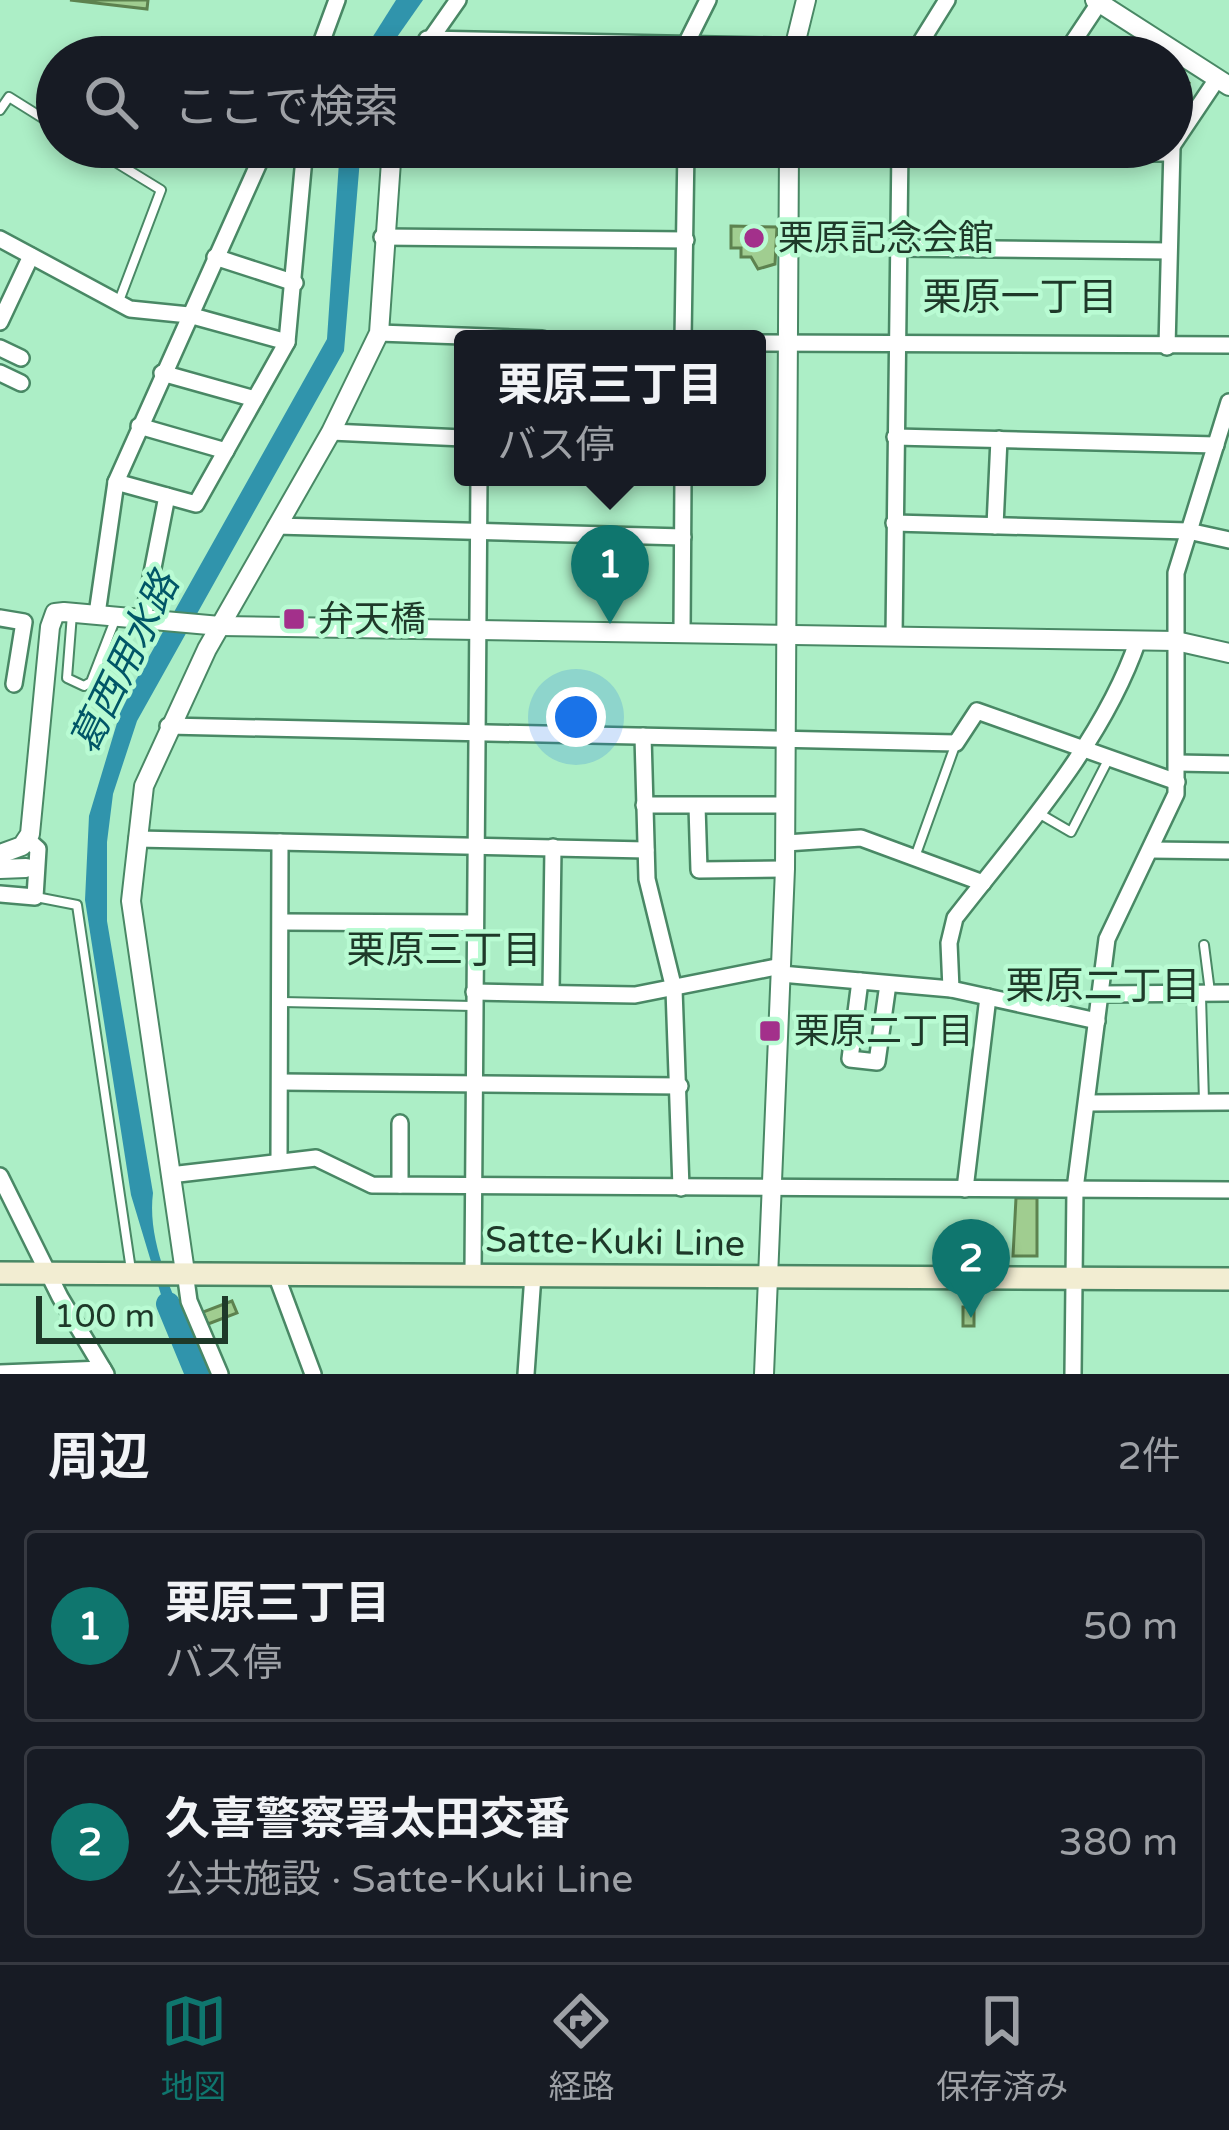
<!DOCTYPE html>
<html lang="ja">
<meta charset="utf-8">
<style>
body{margin:0;font-family:"Varela Round","Noto Sans JP",sans-serif;background:#20242c;color:#f1f3f6}
.scale{position:absolute;left:36px;bottom:30px;width:192px;box-sizing:border-box;padding-left:12px;border:6px solid #1e3929;border-top:0;font-size:33px;line-height:42px;white-space:nowrap;color:#1e3929;-webkit-text-stroke:9px #b9fbd3;paint-order:stroke}
.you{position:absolute;left:576px;top:717px;width:42px;height:42px;margin:-30px;border:9px solid #fff;border-radius:50%;background:#1a73e8;box-shadow:0 0 0 18px #1a73e833}
.badge{display:grid;place-items:center;width:78px;height:78px;border-radius:50%;background:#0f766e;color:#fff;font-size:39px;font-weight:700}
.pin{position:absolute;translate:-50% -99px;filter:drop-shadow(0 3px 6px #0008)}
.pin::after{content:'';position:absolute;top:63px;width:42px;height:36px;background:inherit;clip-path:polygon(0 0,100% 0,50% 100%)}
.popup{position:absolute;left:454px;top:330px;width:312px;height:156px;box-sizing:border-box;display:grid;place-content:center;border-radius:12px;background:#171b24;filter:drop-shadow(0 3px 9px #0005);font-size:39px;white-space:nowrap;color:#9ea1a6}
.popup b{font-size:45px;color:#f1f3f6}
.popup::after{content:'';position:absolute;left:50%;top:100%;margin-left:-24px;border:24px solid transparent;border-top-color:#171b24}
.list{margin:0;padding:0;list-style:none}
h2{display:flex;justify-content:space-between;align-items:center;height:156px;margin:0;padding:0 48px;font-size:51px}
h2 small{font-size:39px;font-weight:400;color:#9ea1a6}
.list li{display:grid;grid-template-columns:78px 1fr auto;gap:36px;align-items:center;box-sizing:border-box;height:192px;margin:0 24px 24px;padding:0 24px;border:3px solid #363941;border-radius:12px}
.list b{display:block;font-size:45px;white-space:nowrap}
.list p{margin:0;font-size:39px;white-space:nowrap;color:#9ea1a6}
.list em{font-size:39px;font-style:normal;color:#9ea1a6}
.icon{flex:none;width:66px;height:66px;fill:none;stroke:currentColor;stroke-width:2;stroke-linecap:round;stroke-linejoin:round}
.map{position:relative;flex:none;width:1229px;height:1374px;overflow:hidden}
.search{position:absolute;background:#171b24;box-shadow:0 6px 18px #0003;left:36px;right:36px;top:36px;height:132px;display:flex;align-items:center;gap:30px;box-sizing:border-box;padding:0 42px;border-radius:66px;color:#9ea1a6;font-size:45px}
.sheet{height:588px;background:#171b24}
nav{display:flex;justify-content:space-around;align-items:center;box-sizing:border-box;height:168px;border-top:3px solid #363941;background:#171b24;font-size:33px;color:#9ea1a6}
nav a{display:grid;justify-items:center;gap:6px}
nav .on{color:#0f766e}
.map>svg:first-child{display:block}
.water{fill:#3094ac}
.lines{fill:none;stroke-linecap:round;stroke-linejoin:round}
.river{stroke:#3094ac;stroke-width:24}
.building{fill:#a0cd90;stroke:#5d824f;stroke-width:3}
.service-casing{stroke:#498865;stroke-width:12}
.minor-casing{stroke:#498865;stroke-width:20}
.tertiary-casing{stroke:#498865;stroke-width:22}
.secondary-casing{stroke:#498865;stroke-width:26}
.service{stroke:#fff;stroke-width:8}
.minor{stroke:#fff;stroke-width:15}
.tertiary{stroke:#fff;stroke-width:18}
.secondary{stroke:#f2edd2;stroke-width:21}
.poi-dot{fill:#a3308b;stroke:#b9fbd3;stroke-width:4.5}
.labels{text-anchor:middle;dominant-baseline:central;stroke-width:9;stroke-linejoin:round;paint-order:stroke}
.poi-label{font-size:36px;fill:#1e3929;stroke:#b9fbd3;text-anchor:start}
.street-label{font-size:36px;fill:#1e3929;stroke:#b9fbd3}
.neighbourhood-label{font-size:39px;fill:#1e3929;stroke:#b9fbd3}
.water-label{font-size:39px;font-style:italic;fill:#005667;stroke:#b9fbd3}
</style>
<div class="map">
<svg width="1229" height="1374" viewBox="0 0 1229 1374">
<rect width="100%" height="100%" fill="#aceec6"/>
<g class="water">
<polygon points="396,0 423,0 383,57 360,57"/>
<path d="M340 147H361L344 351 137 721 113 794 107 842V921L153 1193C147 1239 171 1290 188 1331L174 1338 131 1195 85 900 89 816 123 703 327 339Z"/>
</g>
<g class="lines">
<polyline class="river" points="168,1304 197,1374"/>
</g>
<g class="building">
<polygon points="70,0 148,0 147,9"/>
<polygon points="1172,72 1189,83 1172,110"/>
<polygon points="731,226 777,227 775,264 758,269 751,257 741,257 741,248 731,248"/>
<polygon points="1016,1198 1037,1198 1037,1256 1013,1256"/>
<polygon points="232,1301 237,1313 208,1324 203,1312"/>
<rect x="963" y="1307" width="11" height="19"/>
</g>
<g class="lines">
<defs>
<g id="service">
<polyline points="0,110 9,97 57,127"/>
<polyline points="91,147 161,190 119,301"/>
<polyline points="72,614 67,678 84,686 91,682 115,620"/>
<polyline points="1040,814 1071,832 1108,760"/>
<polyline points="915,857 956,743"/>
<polyline points="36,897 77,905 131,1270"/>
<polyline points="1204,945 1210,992"/>
<polyline points="1201,996 1204,1101"/>
<polyline points="282,1002 473,1006"/>
</g>
<g id="minor">
<polyline points="427,39 915,49"/>
<polyline points="914,53 947,0"/>
<polyline points="316,57 337,0"/>
<polyline points="418,57 458,0"/>
<polyline points="686,57 686,44 708,0"/>
<polyline points="1063,57 1099,3"/>
<polyline points="1172,146 1217,79"/>
<polyline points="637,147 686,149"/>
<polyline points="899,153 1168,153"/>
<polyline points="382,237 686,240"/>
<polyline points="0,239 130,309 189,315 287,342"/>
<polyline points="898,248 1168,251"/>
<polyline points="215,257 295,283"/>
<polyline points="0,322 31,256"/>
<polyline points="379,333 542,339"/>
<polyline points="683,339 686,147"/>
<polyline points="757,343 1229,345"/>
<polyline points="1167,347 1172,147"/>
<polyline points="0,348 21,358"/>
<polyline points="0,373 21,383"/>
<polyline points="162,373 255,399"/>
<polyline points="139,426 226,451"/>
<polyline points="331,432 463,438"/>
<polyline points="895,437 1216,445"/>
<polyline points="116,482 196,504 287,342 305,147"/>
<polyline points="894,523 1188,531 1229,540"/>
<polyline points="276,526 683,537"/>
<polyline points="995,526 999,439"/>
<polyline points="97,614 116,482 266,147"/>
<polyline points="0,618 24,622 14,684"/>
<polyline points="143,619 167,496"/>
<polyline points="682,634 683,477"/>
<polyline points="894,637 900,147"/>
<polyline points="168,726 956,743 977,711 1177,782"/>
<polyline points="643,736 647,879 674,989 681,1188"/>
<polyline points="1177,763 1229,764"/>
<polyline points="644,805 786,805"/>
<polyline points="697,806 699,870 785,869"/>
<polyline points="137,839 646,850"/>
<polyline points="786,843 861,838 983,883"/>
<polyline points="1151,850 1229,851"/>
<polyline points="0,894 35,897 38,849 28,840"/>
<polyline points="282,922 475,923"/>
<polyline points="781,974 951,989 1097,1021"/>
<polyline points="860,981 850,1059 877,1062 888,984"/>
<path d="M951 989 949 943 955 918C1021 833 1103 743 1138 640"/>
<polyline points="474,992 635,995 781,966"/>
<polyline points="551,992 553,847"/>
<polyline points="1101,994 1229,993"/>
<polyline points="280,1082 680,1086"/>
<polyline points="1088,1103 1229,1102"/>
<polyline points="279,1162 280,842"/>
<polyline points="170,1175 316,1158 372,1185 1229,1190"/>
<polyline points="0,1176 60,1297 106,1374"/>
<polyline points="400,1185 400,1123"/>
<polyline points="965,1189 988,997"/>
<polyline points="185,1272 189,1301 220,1374"/>
<polyline points="275,1272 313,1374"/>
<polyline points="473,1273 479,477"/>
<polyline points="0,1373 103,1369"/>
<polyline points="526,1374 533,1275"/>
<polyline points="1073,1374 1075,1189 1107,939 1176,794 1176,573 1229,402"/>
</g>
<g id="tertiary">
<polyline points="1095,0 1229,86"/>
<polyline points="792,57 806,0"/>
<polyline points="0,854 22,846 30,834 50,627 55,613 64,612 220,626 1176,641 1229,653"/>
<polyline points="0,869 26,868"/>
<polyline points="185,1272 131,901 144,786 207,649 331,432 379,333 392,147"/>
<polyline points="764,1374 785,869 789,147"/>
</g>
<polyline id="secondary" points="0,1273 1229,1279"/>
</defs>
<use href="#service" class="service-casing"/>
<use href="#minor" class="minor-casing"/>
<use href="#tertiary" class="tertiary-casing"/>
<use href="#secondary" class="secondary-casing"/>
<use href="#service" class="service"/>
<use href="#minor" class="minor"/>
<use href="#tertiary" class="tertiary"/>
<use href="#secondary" class="secondary"/>
</g>
<g class="poi-dot">
<circle cx="754" cy="238" r="12"/>
<rect x="282" y="607" width="24" height="24" rx="6"/>
<rect x="758" y="1019" width="24" height="24" rx="6"/>
</g>
<g class="labels">
<g class="poi-label">
<text x="778" y="238">栗原記念会館</text>
<text x="318" y="619">弁天橋</text>
<text x="794" y="1031">栗原二丁目</text>
</g>
<g class="street-label">
<text transform="translate(615 1242) rotate(1)">Satte-Kuki Line</text>
</g>
<g class="neighbourhood-label">
<text x="1020" y="297">栗原一丁目</text>
<text x="444" y="950">栗原三丁目</text>
<text x="1103" y="986">栗原二丁目</text>
</g>
<g class="water-label">
<text transform="translate(125 663) rotate(-64)">葛西用水路</text>
</g>
</g>
</svg>
<div class="scale">100 m</div>
<div class="you"></div>
<div class="pin badge" style="left:610px;top:624px">1</div>
<div class="popup"><b>栗原三丁目</b>バス停</div>
<div class="pin badge" style="left:971px;top:1318px">2</div>
<div class="search"><svg class="icon" aria-label="search" viewBox="0 0 24 24"><circle cx="10" cy="10" r="6"/><path d="M15 15l6 6"/></svg>ここで検索</div>
</div>
<section class="sheet">
<h2>周辺<small>2件</small></h2>
<ul class="list">
<li><span class="badge">1</span><div><b>栗原三丁目</b><p>バス停</p></div><em>50 m</em></li>
<li><span class="badge">2</span><div><b>久喜警察署太田交番</b><p>公共施設 · Satte-Kuki Line</p></div><em>380 m</em></li>
</ul>
</section>
<nav>
<a class="on"><svg class="icon" aria-label="map" viewBox="0 0 24 24"><path d="M3 6l6-2 6 2 6-2v14l-6 2-6-2-6 2zM9 4v14M15 6v14"/></svg>地図</a>
<a><svg class="icon" aria-label="directions" viewBox="0 0 24 24"><path d="M12 3l9 9-9 9-9-9zM9 14v-3h6M13 9l2 2-2 2"/></svg>経路</a>
<a><svg class="icon" aria-label="saved" viewBox="0 0 24 24"><path d="M7 4h10v16l-5-4-5 4z"/></svg>保存済み</a>
</nav>
